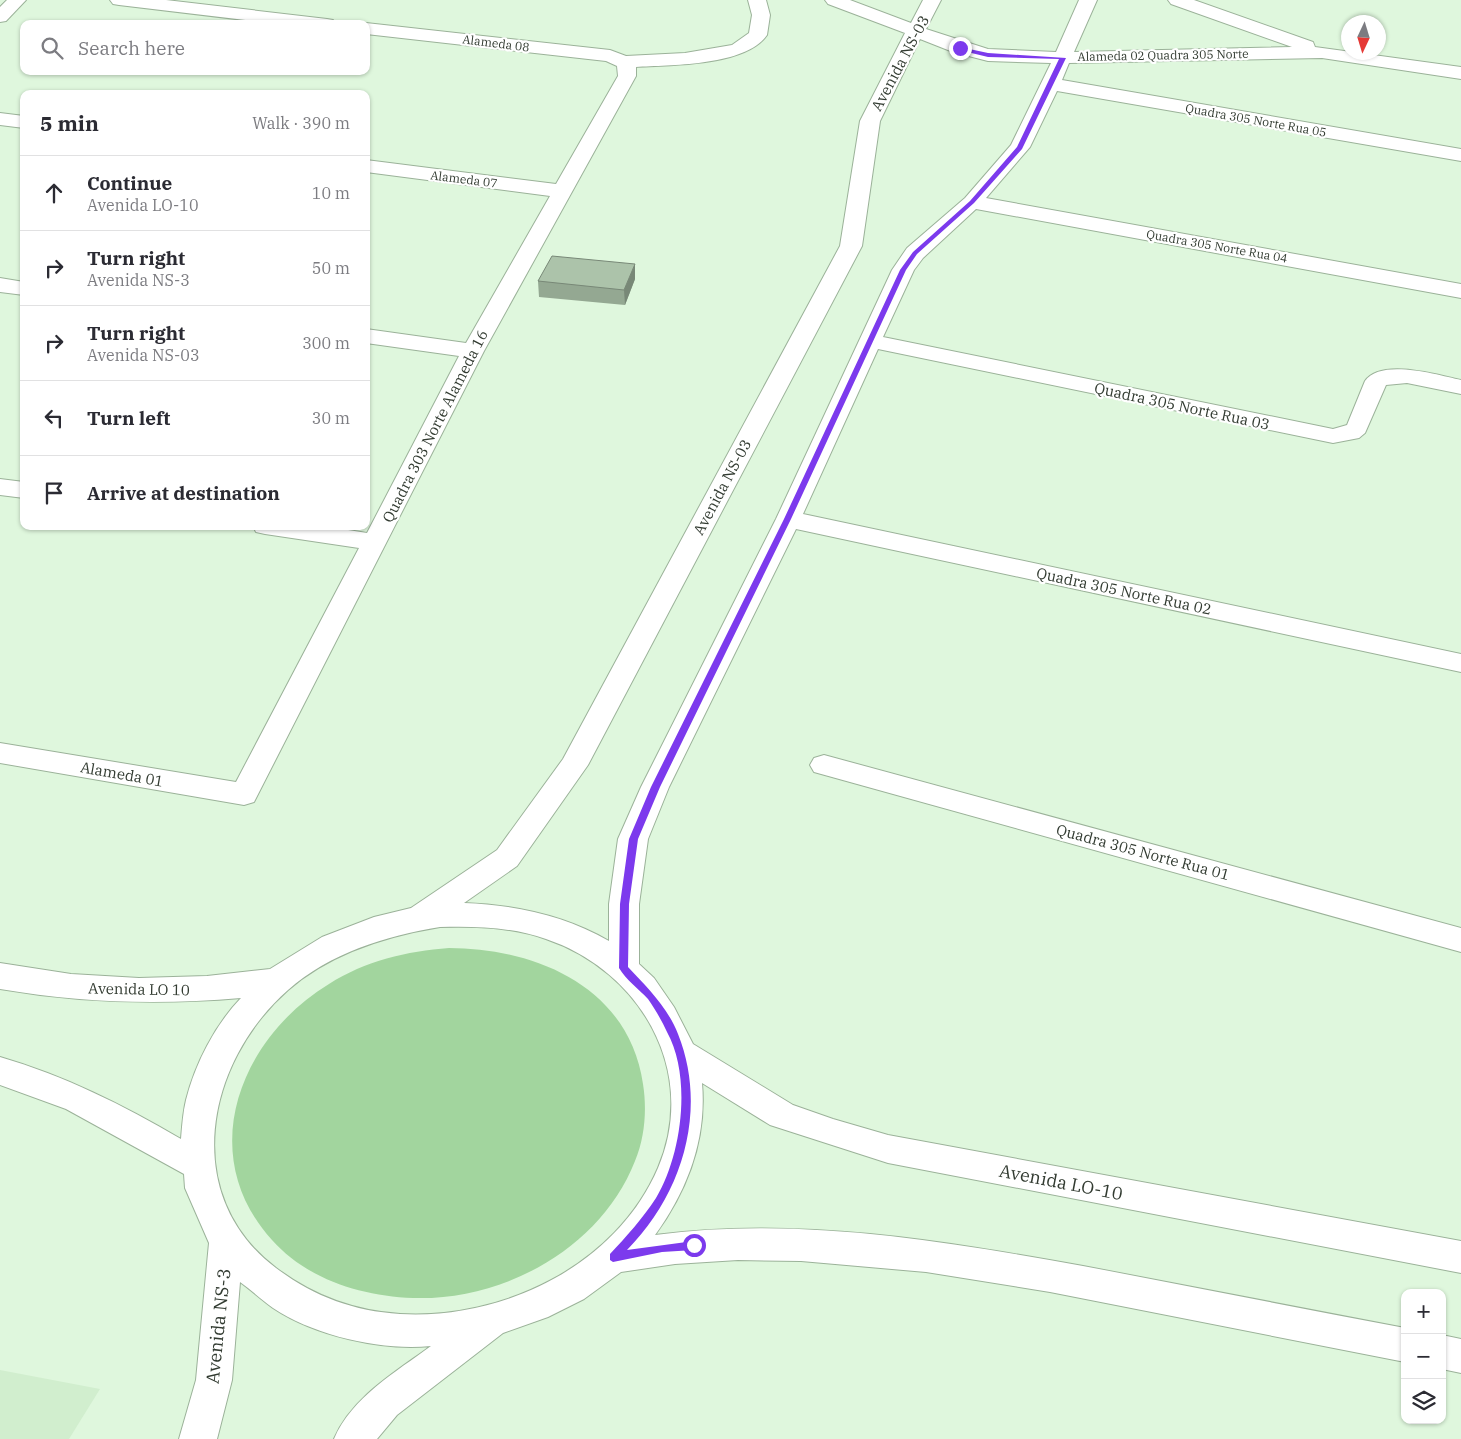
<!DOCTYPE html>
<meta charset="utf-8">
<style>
body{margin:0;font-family:"IBM Plex Serif",serif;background:#f7f7f7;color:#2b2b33}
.controls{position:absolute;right:15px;bottom:15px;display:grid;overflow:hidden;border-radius:10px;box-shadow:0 1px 4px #0004}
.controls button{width:45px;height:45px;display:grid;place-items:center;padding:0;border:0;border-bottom:1px solid #e1e1e2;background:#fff;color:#2b2b33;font:25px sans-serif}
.compass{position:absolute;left:1341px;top:15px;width:45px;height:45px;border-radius:50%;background:#fff;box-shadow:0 1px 4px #0004;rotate:184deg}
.stop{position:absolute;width:15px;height:15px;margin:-11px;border:4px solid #7c3aed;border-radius:50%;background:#fff}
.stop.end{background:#7c3aed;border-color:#fff;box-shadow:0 1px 5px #0008}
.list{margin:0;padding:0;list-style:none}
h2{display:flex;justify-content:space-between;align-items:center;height:65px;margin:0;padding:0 20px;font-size:21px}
h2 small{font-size:16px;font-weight:400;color:#7c7c81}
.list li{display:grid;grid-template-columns:32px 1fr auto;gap:15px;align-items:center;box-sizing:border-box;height:75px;padding:0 20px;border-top:1px solid #e1e1e2}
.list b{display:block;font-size:19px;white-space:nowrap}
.list p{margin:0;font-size:16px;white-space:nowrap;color:#7c7c81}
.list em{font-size:16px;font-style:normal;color:#7c7c81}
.icon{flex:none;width:28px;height:28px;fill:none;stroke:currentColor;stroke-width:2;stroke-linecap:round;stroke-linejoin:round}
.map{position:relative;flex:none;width:1461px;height:1439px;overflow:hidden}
.search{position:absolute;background:#fff;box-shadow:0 1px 4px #0004;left:20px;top:20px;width:350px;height:55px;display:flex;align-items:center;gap:12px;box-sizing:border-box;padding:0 18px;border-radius:10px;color:#7c7c81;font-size:19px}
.panel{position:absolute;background:#fff;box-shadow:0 1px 4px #0004;left:20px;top:90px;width:350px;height:440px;border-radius:10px}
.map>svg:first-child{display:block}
.built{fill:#d1eece}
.green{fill:#a2d59e}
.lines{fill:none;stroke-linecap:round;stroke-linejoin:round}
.minor-casing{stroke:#9bb299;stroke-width:2}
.minor{fill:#fff;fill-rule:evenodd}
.wall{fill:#94a892}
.shaded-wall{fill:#788877}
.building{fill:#acc3aa;stroke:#788877}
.route{fill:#7c3aed}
.labels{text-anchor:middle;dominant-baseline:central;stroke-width:4.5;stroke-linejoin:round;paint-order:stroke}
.far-street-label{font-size:12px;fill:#323b31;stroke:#fff}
.street-label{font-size:15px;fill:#323b31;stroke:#fff}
.near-street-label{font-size:18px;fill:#323b31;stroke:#fff}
</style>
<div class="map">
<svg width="1461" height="1439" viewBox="0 0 1461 1439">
<rect width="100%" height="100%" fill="#dff7dd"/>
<polygon class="built" points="0,1370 100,1389 69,1439 0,1439"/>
<path class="green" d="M449 948C536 948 629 987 643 1084 647 1109 645 1137 635 1161 601 1248 504 1301 413 1298 360 1296 307 1279 272 1240 194 1154 240 1038 329 984 365 961 407 951 449 948Z"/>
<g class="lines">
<defs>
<g id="minor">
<polygon points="7,0 26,0 6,21 0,22 0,7"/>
<polygon points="110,0 166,0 327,19 333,20 336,24 278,24 119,5 113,4"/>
<path d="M748 0H766L770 15 767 35C746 66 671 65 636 67V76L484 351 254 802 244 805 0 763V743L236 782 359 548 265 534 256 532 253 526H323L367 533 459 356 366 343V329L466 343 550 196 366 172V160L556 184 618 76 617 66 606 61 366 34V24H361L366 23 610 50 626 56 685 53 732 45 749 33 752 15Z"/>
<path d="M825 0H850L911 23 923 0H941L926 29 988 49 1056 52 1079 0H1097L1074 52 1292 47 1171 4 1168 0H1194L1313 42 1315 47 1461 67V79L1322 58 1069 63 1062 80 1461 149V161L1057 91 1030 147 986 198 1461 284V298L976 209 923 258 914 270 883 337 1333 429 1347 425 1365 381C1381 358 1438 375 1461 380V394L1407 383 1386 385 1365 433 1359 438 1333 443 878 349 803 514 1461 654V672L796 529 669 787 648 839 639 904V964L654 978 674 1007 693 1044 793 1105 833 1119 888 1135 1461 1241V1273L888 1163 770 1125 702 1083C707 1139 687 1191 655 1235 797 1216 943 1241 1083 1266 1190 1286 1297 1308 1405 1328V1362L1050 1292 926 1272 801 1261 738 1260 675 1264 621 1272 584 1299 548 1317 503 1333 397 1415 377 1439H334C352 1397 396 1372 431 1346 382 1351 315 1336 273 1308 262 1300 251 1290 240 1282L232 1380 217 1439H179L196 1380 209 1243 185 1188 184 1174 66 1109 0 1085V1057C65 1076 123 1105 181 1139 182 1126 183 1112 186 1100 195 1064 215 1025 241 998 159 1005 81 1003 0 989V963L71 974 139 978 207 976 270 969 322 937 374 917 411 908 497 850 563 759 840 246 860 121 905 33 828 4ZM920 39 953 52 988 61 1051 63 1011 145 965 198 907 248 892 270 776 519 641 787 618 839 609 904V941C564 915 515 905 464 903L517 866 588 765 862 246 880 121ZM440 927C475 926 512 927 546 939 641 971 699 1072 658 1168 616 1266 502 1320 400 1314 353 1311 313 1296 276 1268 180 1196 205 1063 288 990 330 953 385 936 440 927Z"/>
<polygon points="0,113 24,116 24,128 0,125"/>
<polygon points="0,278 24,282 24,295 0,292"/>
<polygon points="0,479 24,482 24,498 0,495"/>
<polygon points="824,755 1461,928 1461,952 814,772 810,765 814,758"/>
<polygon points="1442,1335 1461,1339 1461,1373 1442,1369"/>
</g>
</defs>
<use href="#minor" class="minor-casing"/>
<use href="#minor" class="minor"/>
</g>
<polygon class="wall" points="635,264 635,279 625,305 539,297 538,281"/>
<polygon class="shaded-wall" points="635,264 635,279 625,305 624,290"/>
<polygon class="building" points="552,256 635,264 624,290 538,281"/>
<path class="route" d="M960 47 988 53 1066 58 1022 149 974 203 917 254 906 270 791 519 660 787 638 839 629 904 628 967C647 987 668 1008 678 1034 708 1109 683 1194 627 1250L694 1241 699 1245 694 1250 662 1252 613 1262 610 1260V1254C626 1237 643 1218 656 1198 682 1155 692 1077 667 1032 662 1021 655 1009 648 999 639 989 626 980 619 968L620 904 629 839 651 787 784 519 900 270 913 252 970 201 1017 147 1059 59 988 57 959 50Z"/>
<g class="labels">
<g class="far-street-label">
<text transform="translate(496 43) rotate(7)">Alameda 08</text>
<text transform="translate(1163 55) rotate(-1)">Alameda 02 Quadra 305 Norte</text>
<text transform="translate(1256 120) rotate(10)">Quadra 305 Norte Rua 05</text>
<text transform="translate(464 179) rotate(7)">Alameda 07</text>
<text transform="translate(1217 246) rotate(10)">Quadra 305 Norte Rua 04</text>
</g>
<g class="street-label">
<text transform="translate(900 63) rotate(-62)">Avenida NS-03</text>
<text transform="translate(1182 406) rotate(12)">Quadra 305 Norte Rua 03</text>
<text transform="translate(435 426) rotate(-63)">Quadra 303 Norte Alameda 16</text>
<text transform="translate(722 487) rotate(-62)">Avenida NS-03</text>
<text transform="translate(1124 591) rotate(12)">Quadra 305 Norte Rua 02</text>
<text transform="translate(122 774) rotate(10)">Alameda 01</text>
<text transform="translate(1143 852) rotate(15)">Quadra 305 Norte Rua 01</text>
<text transform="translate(139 989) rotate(1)">Avenida LO 10</text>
</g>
<g class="near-street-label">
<text transform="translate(1061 1182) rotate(11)">Avenida LO-10</text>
<text transform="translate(218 1326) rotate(-84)">Avenida NS-3</text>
</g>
</g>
</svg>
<div class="controls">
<button>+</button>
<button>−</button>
<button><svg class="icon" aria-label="layers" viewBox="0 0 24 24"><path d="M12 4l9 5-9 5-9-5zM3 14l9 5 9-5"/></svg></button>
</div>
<svg class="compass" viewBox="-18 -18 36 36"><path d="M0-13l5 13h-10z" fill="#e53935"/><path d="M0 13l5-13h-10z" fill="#7c7c81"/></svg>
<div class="stop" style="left:694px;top:1245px"></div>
<div class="stop end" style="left:960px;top:48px"></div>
<div class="search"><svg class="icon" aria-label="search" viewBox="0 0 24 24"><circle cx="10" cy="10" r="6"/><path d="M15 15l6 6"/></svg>Search here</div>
<section class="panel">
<h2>5 min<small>Walk · 390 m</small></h2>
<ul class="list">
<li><svg class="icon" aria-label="ahead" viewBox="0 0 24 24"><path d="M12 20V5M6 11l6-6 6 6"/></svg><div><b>Continue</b><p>Avenida LO-10</p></div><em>10 m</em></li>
<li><svg class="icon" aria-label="right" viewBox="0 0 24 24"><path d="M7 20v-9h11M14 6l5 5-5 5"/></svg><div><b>Turn right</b><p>Avenida NS-3</p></div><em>50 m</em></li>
<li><svg class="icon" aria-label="right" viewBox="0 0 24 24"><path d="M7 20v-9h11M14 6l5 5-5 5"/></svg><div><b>Turn right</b><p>Avenida NS-03</p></div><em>300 m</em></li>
<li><svg class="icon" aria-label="left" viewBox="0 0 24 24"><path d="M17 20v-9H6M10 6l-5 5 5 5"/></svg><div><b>Turn left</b></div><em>30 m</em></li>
<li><svg class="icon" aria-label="arrive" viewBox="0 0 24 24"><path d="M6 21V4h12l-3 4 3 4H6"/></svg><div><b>Arrive at destination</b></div></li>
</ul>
</section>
</div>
